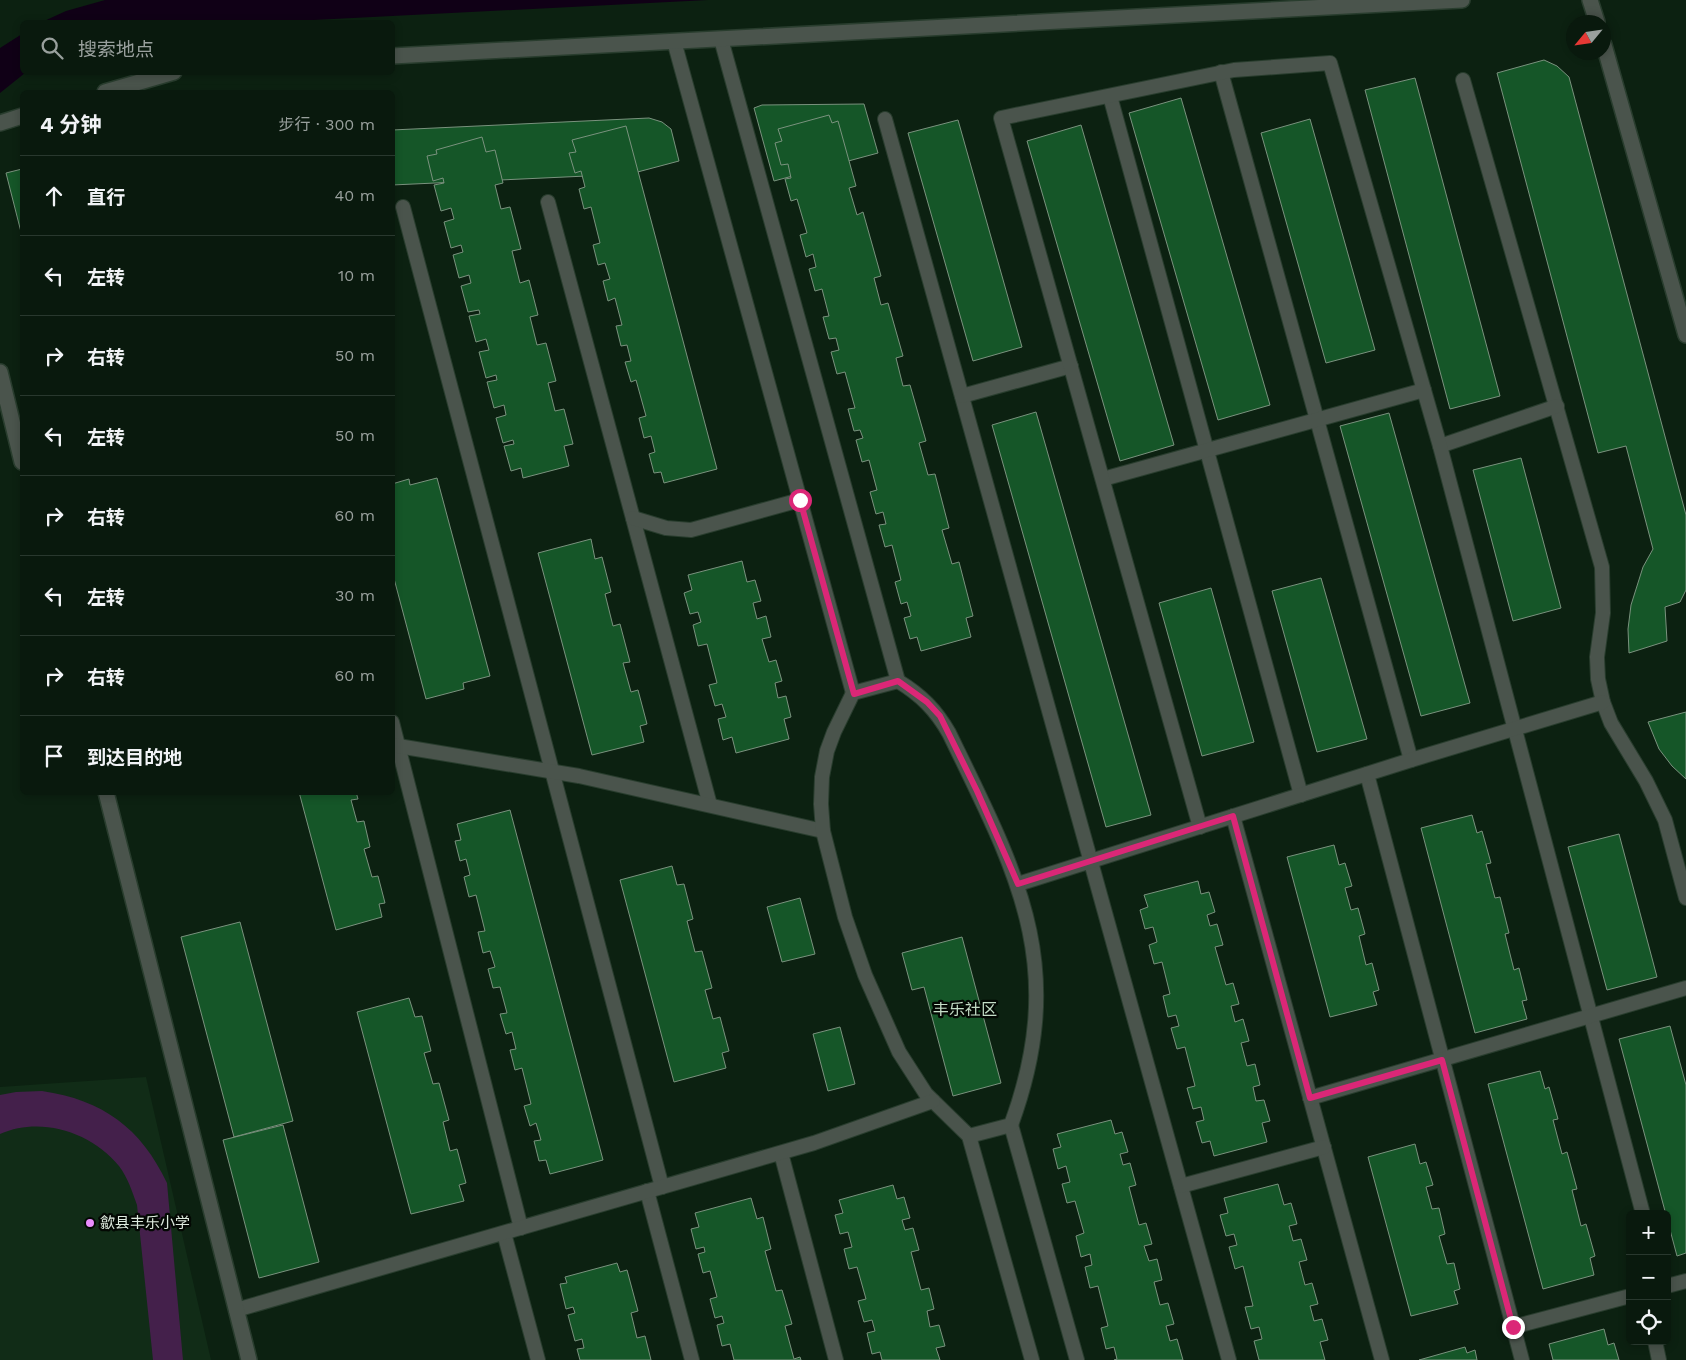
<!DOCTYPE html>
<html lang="zh">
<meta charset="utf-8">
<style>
body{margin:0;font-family:"Work Sans","Noto Sans SC",sans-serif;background:#17261b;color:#f1f3f6}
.controls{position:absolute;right:15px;bottom:15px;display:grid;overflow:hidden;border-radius:8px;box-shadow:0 2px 8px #0003}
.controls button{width:45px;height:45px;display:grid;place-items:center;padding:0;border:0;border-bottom:1px solid #29382e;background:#09190d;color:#f1f3f6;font:25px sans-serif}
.compass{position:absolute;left:1566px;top:15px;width:45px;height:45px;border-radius:50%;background:#09190d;box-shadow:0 2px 8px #0003;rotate:241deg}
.stop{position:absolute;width:15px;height:15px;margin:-11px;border:4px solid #db2777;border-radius:50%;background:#fff}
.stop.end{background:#db2777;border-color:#fff;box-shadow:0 1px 5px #0008}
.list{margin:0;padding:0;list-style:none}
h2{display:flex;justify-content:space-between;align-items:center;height:65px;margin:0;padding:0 20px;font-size:21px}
h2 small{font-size:16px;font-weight:400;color:#99a09d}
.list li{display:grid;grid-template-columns:32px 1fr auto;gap:15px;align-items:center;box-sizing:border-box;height:80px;padding:0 20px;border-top:1px solid #29382e}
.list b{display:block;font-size:19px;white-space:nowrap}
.list em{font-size:16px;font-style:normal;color:#99a09d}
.icon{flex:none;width:28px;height:28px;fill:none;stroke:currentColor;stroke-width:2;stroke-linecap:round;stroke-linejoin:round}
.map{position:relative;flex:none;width:1686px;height:1360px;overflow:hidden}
.search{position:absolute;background:#09190d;box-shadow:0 2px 8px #0003;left:20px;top:20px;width:375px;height:55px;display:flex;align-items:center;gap:12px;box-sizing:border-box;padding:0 18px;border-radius:8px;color:#99a09d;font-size:19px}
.panel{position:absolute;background:#09190d;box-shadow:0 2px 8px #0003;left:20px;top:90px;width:375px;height:705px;border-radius:8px}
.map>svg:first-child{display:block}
.built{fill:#112c17}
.green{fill:#44204b}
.water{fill:#100016}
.building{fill:#155628;stroke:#7a927e}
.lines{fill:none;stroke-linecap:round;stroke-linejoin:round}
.service-casing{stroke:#293d2e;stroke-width:16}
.minor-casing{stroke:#293d2e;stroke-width:18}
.service{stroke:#4a544c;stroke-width:14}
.minor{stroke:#4a544c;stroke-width:15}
.route{stroke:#db2777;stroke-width:6}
.poi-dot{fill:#ea8dfd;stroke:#030803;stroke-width:2}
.labels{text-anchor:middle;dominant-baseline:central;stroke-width:4.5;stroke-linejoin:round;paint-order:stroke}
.poi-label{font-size:15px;fill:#deebdf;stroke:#030803;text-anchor:start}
.neighbourhood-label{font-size:16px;fill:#c4dec7;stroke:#030803}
</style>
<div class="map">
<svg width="1686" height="1360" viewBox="0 0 1686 1360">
<rect width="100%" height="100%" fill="#0c2111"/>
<polygon class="built" points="146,1077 211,1360 0,1360 0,1087"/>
<path class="green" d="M42 1091C103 1100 141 1128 167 1183L183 1360H153L137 1205C132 1191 128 1178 119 1166 91 1132 41 1116 0 1134V1095L16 1092Z"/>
<g class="water">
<polygon points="105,0 708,0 274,22 42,22 66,11"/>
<polygon points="22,34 22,72 25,73 0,93 0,48"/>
</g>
<g class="building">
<polygon points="1544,60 1557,66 1569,77 1686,515 1686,590 1680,602 1665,607 1667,641 1629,653 1628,629 1631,605 1643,567 1653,549 1626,446 1598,453 1497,73"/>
<polygon points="1415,78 1500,396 1450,409 1365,90"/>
<polygon points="1181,98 1270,405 1218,420 1129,113"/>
<polygon points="864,104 878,153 774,181 754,108 762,105"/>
<polygon points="829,115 832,123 838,121 856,186 849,188 857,215 863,212 881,276 874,278 881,305 888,303 903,356 896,358 903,386 910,385 926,441 919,443 928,475 935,474 949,528 942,530 952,564 959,562 973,616 966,618 971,637 921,651 917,637 910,639 904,618 911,616 907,602 901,604 895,582 901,580 892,545 885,547 879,525 886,524 883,512 876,514 870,492 877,490 869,460 862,462 856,440 863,438 860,430 854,431 848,409 855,408 845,372 837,374 831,352 839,350 836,338 829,339 823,317 829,316 822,289 815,291 809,269 816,267 813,254 806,257 800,235 807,233 797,199 791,201 785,179 791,178 788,164 781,165 775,143 782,141 778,129"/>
<polygon points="649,118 662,122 671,129 679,161 630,174 392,185 392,130"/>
<polygon points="1310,119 1375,350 1326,363 1261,133"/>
<polygon points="958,120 1022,347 973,361 908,133"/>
<polygon points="1081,125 1174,445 1120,461 1027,141"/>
<polygon points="626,126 717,469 664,483 661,472 654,473 649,454 655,452 651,436 644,438 639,418 646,416 636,380 631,382 625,362 631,361 627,345 621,346 616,326 622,325 615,298 608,301 603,281 610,279 605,263 598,265 593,245 600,243 591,207 584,209 579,189 585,187 581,171 575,173 569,153 576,152 572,140"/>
<polygon points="482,137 486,152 495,150 503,183 495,185 501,209 510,207 521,249 512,251 520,283 529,280 538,315 530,317 537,345 546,343 556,381 548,383 555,411 564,409 573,444 564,446 569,466 523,478 521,468 511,471 504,446 514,444 513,440 503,443 496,418 506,415 504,405 494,408 487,382 497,380 496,375 486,378 479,352 489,350 486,339 476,342 469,316 480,314 479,310 468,312 461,286 471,283 469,275 459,278 453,255 463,252 461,245 451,248 444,222 454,219 451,208 441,211 434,185 444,183 443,178 433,181 427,156 437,154 436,150"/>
<polygon points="22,169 22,232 21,232 6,173"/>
<polygon points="1036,412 1151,815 1106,827 992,425"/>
<polygon points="1389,413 1470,703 1421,716 1340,426"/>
<polygon points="1521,458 1561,608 1513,621 1473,470"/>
<polygon points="437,478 490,676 463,683 464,689 426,699 392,571 392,484 409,479 410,485"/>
<polygon points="591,539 595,559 602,557 611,592 605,594 613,626 620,624 630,662 623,663 631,692 638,690 647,724 640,726 644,742 592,755 538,553"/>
<polygon points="742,561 747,582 755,580 761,601 753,603 757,619 766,616 771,637 762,639 769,662 776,660 782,681 775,683 778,698 786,696 791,717 784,719 789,739 736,753 732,737 723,740 718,719 726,717 722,704 715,706 709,685 717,683 707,644 698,646 693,625 701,622 698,612 690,614 684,593 692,590 688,575"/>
<polygon points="1321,578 1367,739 1317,752 1272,591"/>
<polygon points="1211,588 1254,742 1202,756 1159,603"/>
<polygon points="1686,712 1686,779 1672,766 1659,749 1648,722"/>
<polygon points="299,792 356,792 358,799 351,800 357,822 364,821 370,847 364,849 372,877 378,876 385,903 379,904 382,917 336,930"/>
<polygon points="510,810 603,1160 550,1174 546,1160 539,1161 534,1141 541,1140 536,1123 530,1126 524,1106 531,1104 522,1068 515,1070 510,1050 516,1049 512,1032 506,1034 500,1014 507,1013 500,987 493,988 488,969 495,967 490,951 483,953 478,932 485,931 476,895 469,897 464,877 470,875 466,859 460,861 455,841 461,840 457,824"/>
<polygon points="1472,815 1477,833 1482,831 1491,863 1486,864 1495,898 1500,897 1509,933 1505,934 1514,970 1519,968 1527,1000 1522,1001 1527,1019 1475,1033 1421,828"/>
<polygon points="1619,834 1657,977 1607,990 1568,847"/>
<polygon points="1334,845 1339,865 1345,863 1352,886 1345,888 1351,910 1358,908 1365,934 1359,936 1366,965 1372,963 1379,990 1373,992 1377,1005 1330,1017 1287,857"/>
<polygon points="672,866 677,885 684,884 693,919 687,921 695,952 702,951 712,988 705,990 713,1019 720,1017 729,1051 722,1053 726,1068 674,1082 620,880"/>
<polygon points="1198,881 1201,894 1209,892 1215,912 1207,915 1210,926 1217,924 1223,945 1215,947 1226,985 1233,983 1239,1004 1231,1006 1235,1022 1243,1019 1249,1041 1241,1043 1247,1066 1255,1064 1260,1085 1253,1087 1256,1101 1264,1100 1270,1121 1262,1123 1267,1142 1214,1156 1210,1141 1202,1143 1196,1122 1204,1120 1201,1107 1193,1109 1187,1088 1195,1086 1185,1047 1177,1049 1171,1028 1179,1026 1176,1015 1168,1017 1163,996 1170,994 1162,962 1154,964 1149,945 1157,942 1153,927 1145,929 1140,910 1148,907 1144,895"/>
<polygon points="800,898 815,954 782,962 767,907"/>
<polygon points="240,922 293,1121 234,1137 181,937"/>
<polygon points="962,937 1001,1083 953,1096 924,987 912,990 902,953"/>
<polygon points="409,998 415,1017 422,1016 431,1051 424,1053 433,1084 439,1083 449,1120 443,1122 450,1151 457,1149 466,1183 459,1185 464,1201 411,1214 357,1012"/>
<polygon points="1670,1026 1686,1085 1686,1253 1677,1256 1619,1039"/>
<polygon points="840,1027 855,1084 828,1091 813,1034"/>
<polygon points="1540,1071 1545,1089 1549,1087 1558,1119 1553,1120 1562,1154 1567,1152 1577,1189 1572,1190 1581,1226 1586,1224 1595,1256 1590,1258 1594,1275 1543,1289 1488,1084"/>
<polygon points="1111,1120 1115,1134 1122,1132 1128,1152 1120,1154 1123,1165 1130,1163 1136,1185 1129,1187 1139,1225 1146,1223 1152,1244 1144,1246 1149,1261 1157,1259 1162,1280 1154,1282 1160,1305 1168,1303 1174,1324 1166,1326 1170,1341 1177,1339 1183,1360 1114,1360 1117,1359 1114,1347 1106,1349 1101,1328 1108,1326 1098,1286 1090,1288 1085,1267 1092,1265 1090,1254 1081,1257 1076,1236 1084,1233 1075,1201 1067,1203 1062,1184 1070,1182 1066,1166 1058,1169 1053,1149 1061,1147 1057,1134"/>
<polygon points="283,1125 319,1262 259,1278 223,1140"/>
<polygon points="1415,1144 1420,1164 1426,1162 1433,1185 1426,1187 1432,1209 1439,1208 1445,1234 1439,1236 1447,1264 1454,1263 1460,1289 1454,1291 1458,1304 1411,1316 1368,1157"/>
<polygon points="1278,1184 1284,1205 1291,1203 1297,1224 1289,1226 1293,1241 1301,1239 1307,1260 1299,1262 1305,1285 1312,1283 1318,1304 1310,1306 1314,1321 1322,1319 1328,1340 1320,1342 1325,1360 1259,1360 1254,1341 1262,1339 1259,1327 1251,1329 1245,1307 1253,1306 1243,1266 1235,1269 1229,1247 1237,1245 1234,1234 1226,1236 1220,1215 1228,1213 1224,1198"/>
<polygon points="893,1185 897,1199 904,1197 910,1218 902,1220 905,1230 913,1228 919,1250 911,1252 921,1290 929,1288 934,1309 927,1311 930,1327 939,1325 945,1346 936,1348 940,1360 882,1360 880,1352 872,1354 867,1333 875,1331 872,1320 864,1322 858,1301 866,1299 857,1267 849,1269 844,1249 852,1247 848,1232 840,1234 835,1215 843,1213 839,1200"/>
<polygon points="751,1198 757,1219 763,1217 771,1249 765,1251 776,1291 782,1290 792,1324 785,1326 794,1359 800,1357 801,1360 734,1360 730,1344 722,1346 717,1325 724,1323 722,1316 715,1318 710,1299 717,1297 710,1271 703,1273 698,1254 705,1252 704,1247 696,1249 691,1229 699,1227 695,1213"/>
<polygon points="617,1263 620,1272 627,1270 638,1311 631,1313 637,1338 645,1336 651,1360 580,1360 577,1349 584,1348 582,1339 575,1341 568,1315 575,1313 573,1307 566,1309 560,1284 567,1283 565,1277"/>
<polygon points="1604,1329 1608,1345 1614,1343 1619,1360 1553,1360 1549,1344"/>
<polygon points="1465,1347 1467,1353 1475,1350 1477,1360 1419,1360"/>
</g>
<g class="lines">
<defs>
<g id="service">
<polyline points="721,39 898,681"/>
<polyline points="674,41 853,693"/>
<polyline points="1221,72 1411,760"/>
<polyline points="1463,80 1602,567 1603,613 1597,657 1598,679 1603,702 1611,723 1646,781 1665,820 1686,898"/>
<polyline points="1110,96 1301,795"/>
<polyline points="885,119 1229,1360"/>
<polyline points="548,202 710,805"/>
<polyline points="403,207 662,1187"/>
<polyline points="962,396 1071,366"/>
<polyline points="1440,446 1557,406"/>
<polyline points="1103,479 1424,390"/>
<polyline points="633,518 666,528 691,530 800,500"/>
<polyline points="392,722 521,1228"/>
<polyline points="392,745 579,776 823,831"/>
<polyline points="1367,774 1522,1360"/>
<polyline points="1233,816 1382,1360"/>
<polyline points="1200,827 1001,118 1234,70 1330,63 1440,446 1643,1214"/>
<polyline points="1018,884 1411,760 1603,702"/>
<polyline points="1310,1098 1686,988"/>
<polyline points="1011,1125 1077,1360"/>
<path d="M969 1136 1011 1125C1069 966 1018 875 949 733 936 710 921 695 898 681L853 693 834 732 827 751 822 777 821 804 823 831 845 917 865 975 899 1052 926 1094 969 1136 1032 1360"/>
<polyline points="781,1153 836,1360"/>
<polyline points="1181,1186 1324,1147"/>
<polyline points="647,1191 692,1360"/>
<polyline points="504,1233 538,1360"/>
<polyline points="1667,1286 1686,1281"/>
<polyline points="236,1310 814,1143 933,1101"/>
<polyline points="1513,1327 1630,1296"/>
<polyline points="1655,1341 1659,1360"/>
</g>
<g id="minor">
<polyline points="1590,0 1597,22"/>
<polyline points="1604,45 1686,335"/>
<polyline points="392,56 1462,0"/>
<polyline points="105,92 174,72"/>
<polyline points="0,123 22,116"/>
<polyline points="0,372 22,462"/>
<polyline points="106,792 249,1360"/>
</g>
</defs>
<use href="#service" class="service-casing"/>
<use href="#minor" class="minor-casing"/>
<use href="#service" class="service"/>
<use href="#minor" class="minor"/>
</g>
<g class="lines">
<polyline class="route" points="800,500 854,694 898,681 927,702 940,716 977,791 1018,884 1233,816 1310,1098 1442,1060 1513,1327"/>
</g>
<circle class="poi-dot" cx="90" cy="1223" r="5"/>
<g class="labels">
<g class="poi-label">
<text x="100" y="1223">歙县丰乐小学</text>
</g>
<g class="neighbourhood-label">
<text x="965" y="1009">丰乐社区</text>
</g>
</g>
</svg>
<div class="controls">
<button>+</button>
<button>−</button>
<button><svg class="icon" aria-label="locate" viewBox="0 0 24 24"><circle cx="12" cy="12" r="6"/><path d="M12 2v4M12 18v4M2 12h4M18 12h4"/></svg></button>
</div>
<svg class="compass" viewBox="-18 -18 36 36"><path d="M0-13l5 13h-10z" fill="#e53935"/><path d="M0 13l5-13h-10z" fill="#99a09d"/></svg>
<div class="stop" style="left:800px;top:500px"></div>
<div class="stop end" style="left:1513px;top:1327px"></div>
<div class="search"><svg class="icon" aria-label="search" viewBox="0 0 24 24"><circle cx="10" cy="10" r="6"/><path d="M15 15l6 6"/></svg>搜索地点</div>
<section class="panel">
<h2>4 分钟<small>步行 · 300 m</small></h2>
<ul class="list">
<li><svg class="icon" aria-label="ahead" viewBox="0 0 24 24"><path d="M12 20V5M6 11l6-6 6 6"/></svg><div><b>直行</b></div><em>40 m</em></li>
<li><svg class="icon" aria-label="left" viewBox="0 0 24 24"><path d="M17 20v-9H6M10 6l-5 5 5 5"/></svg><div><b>左转</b></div><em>10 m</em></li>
<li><svg class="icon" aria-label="right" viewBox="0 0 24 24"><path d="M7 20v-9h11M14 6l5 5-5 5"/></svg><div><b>右转</b></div><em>50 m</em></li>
<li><svg class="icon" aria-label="left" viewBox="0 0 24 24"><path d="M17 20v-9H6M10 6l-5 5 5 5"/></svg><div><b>左转</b></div><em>50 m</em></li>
<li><svg class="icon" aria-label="right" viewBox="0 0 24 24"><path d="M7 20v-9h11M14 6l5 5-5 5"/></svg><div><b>右转</b></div><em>60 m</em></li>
<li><svg class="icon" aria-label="left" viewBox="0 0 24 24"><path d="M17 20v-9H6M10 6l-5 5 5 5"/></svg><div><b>左转</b></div><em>30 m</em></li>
<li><svg class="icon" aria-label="right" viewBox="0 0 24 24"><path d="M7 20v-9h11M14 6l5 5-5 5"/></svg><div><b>右转</b></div><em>60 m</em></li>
<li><svg class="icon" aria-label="arrive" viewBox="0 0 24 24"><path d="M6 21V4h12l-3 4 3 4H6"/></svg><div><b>到达目的地</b></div></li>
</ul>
</section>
</div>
